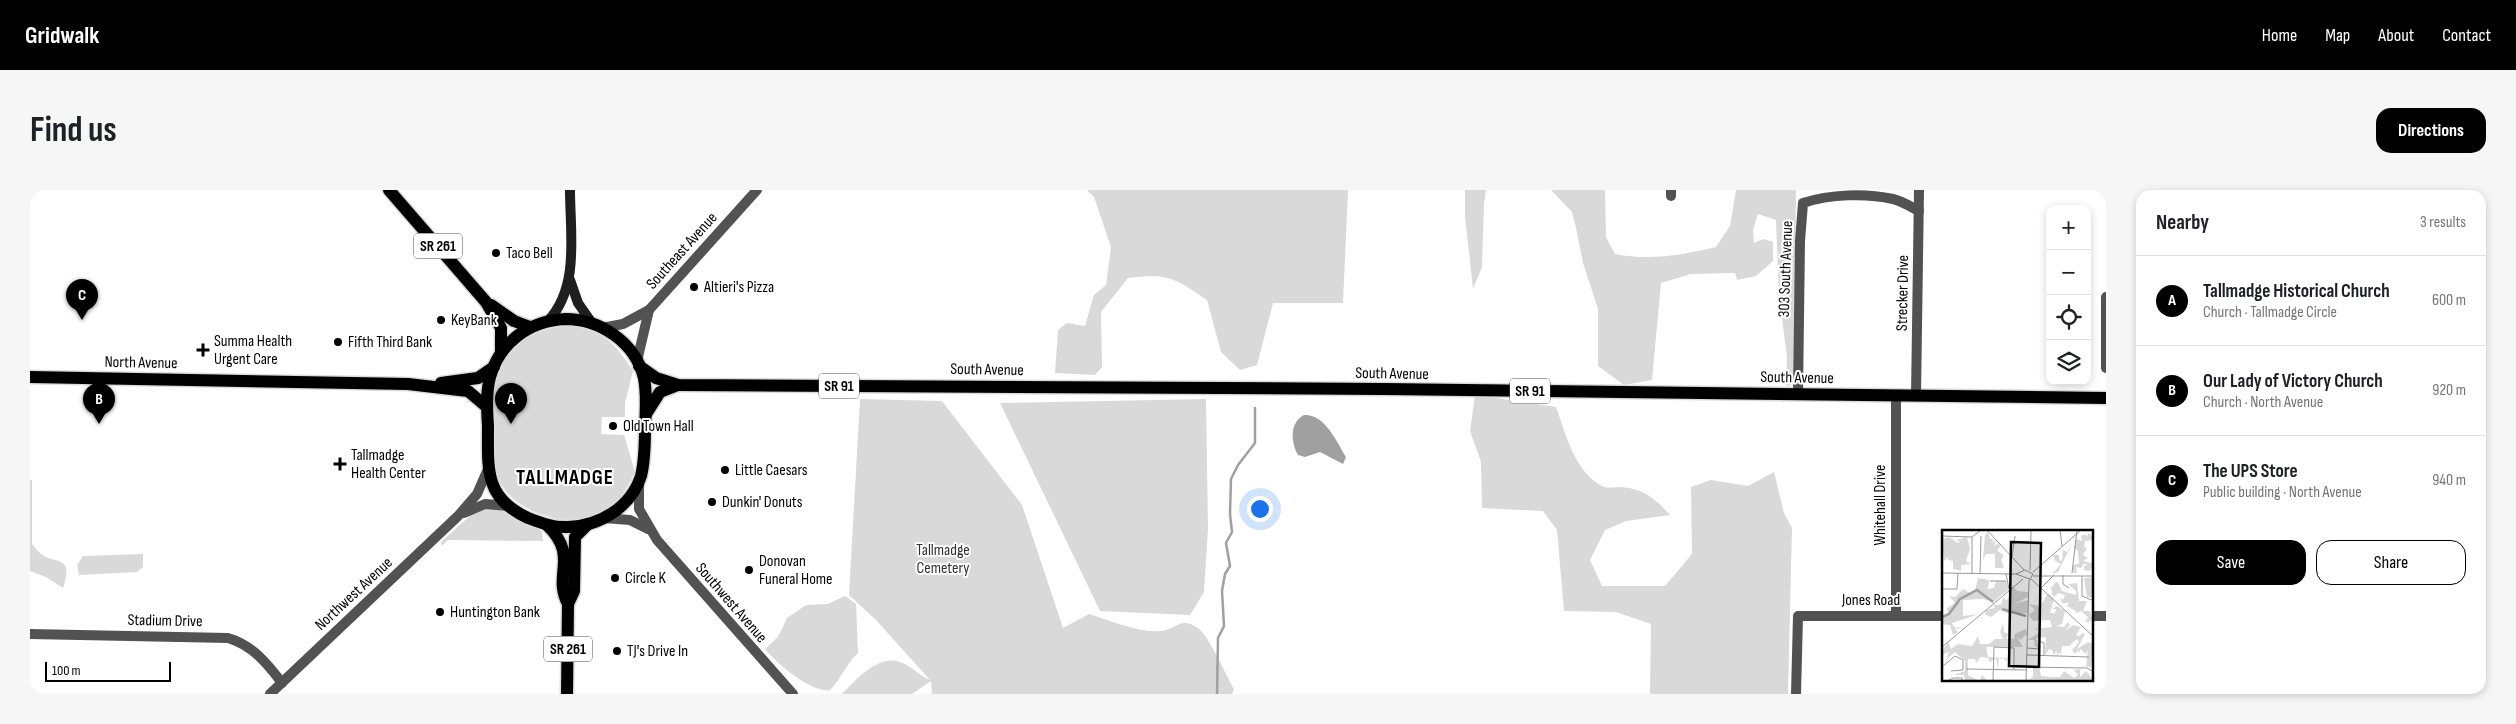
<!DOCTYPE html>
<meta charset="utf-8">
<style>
body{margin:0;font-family:"Sofia Sans Condensed",sans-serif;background:#f6f6f6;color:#202124}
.controls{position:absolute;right:15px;top:15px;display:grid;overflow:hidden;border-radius:10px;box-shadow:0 2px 8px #0003}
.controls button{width:45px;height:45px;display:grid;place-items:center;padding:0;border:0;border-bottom:1px solid #e0e0e0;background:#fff;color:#202124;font:25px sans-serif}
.scale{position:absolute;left:15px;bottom:12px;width:126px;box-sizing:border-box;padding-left:5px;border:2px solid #000;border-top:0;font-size:14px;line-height:18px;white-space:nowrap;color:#000;-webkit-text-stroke:4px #fff;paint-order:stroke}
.you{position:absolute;left:1229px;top:318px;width:18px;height:18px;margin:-12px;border:4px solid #fff;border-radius:50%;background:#1a73e8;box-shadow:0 0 0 8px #1a73e833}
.badge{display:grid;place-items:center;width:32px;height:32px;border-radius:50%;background:#000;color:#fff;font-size:16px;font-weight:700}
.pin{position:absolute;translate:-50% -41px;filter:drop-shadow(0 1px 2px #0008)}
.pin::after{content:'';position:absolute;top:26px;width:18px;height:15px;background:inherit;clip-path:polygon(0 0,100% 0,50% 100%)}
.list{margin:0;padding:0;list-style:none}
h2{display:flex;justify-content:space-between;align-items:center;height:65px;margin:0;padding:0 20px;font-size:21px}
h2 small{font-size:16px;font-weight:400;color:#757577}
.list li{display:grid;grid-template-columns:32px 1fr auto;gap:15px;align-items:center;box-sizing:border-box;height:90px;padding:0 20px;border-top:1px solid #e0e0e0}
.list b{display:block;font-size:19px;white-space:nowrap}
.list p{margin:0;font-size:16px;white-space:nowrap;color:#757577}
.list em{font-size:16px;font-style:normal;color:#757577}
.actions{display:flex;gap:10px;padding:15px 20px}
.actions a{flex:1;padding:11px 0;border:1px solid #000;border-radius:15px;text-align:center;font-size:18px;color:#000}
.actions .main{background:#000;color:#fff}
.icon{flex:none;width:28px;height:28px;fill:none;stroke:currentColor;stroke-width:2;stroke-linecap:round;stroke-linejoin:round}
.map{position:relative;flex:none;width:2076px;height:504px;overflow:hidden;border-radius:15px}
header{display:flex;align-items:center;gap:30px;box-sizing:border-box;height:70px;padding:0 25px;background:#000;color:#fff}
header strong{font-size:24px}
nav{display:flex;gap:28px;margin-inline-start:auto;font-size:18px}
.intro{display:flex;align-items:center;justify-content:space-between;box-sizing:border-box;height:120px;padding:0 30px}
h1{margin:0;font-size:35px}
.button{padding:12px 22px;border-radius:15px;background:#000;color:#fff;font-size:18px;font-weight:700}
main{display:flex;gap:30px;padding:0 30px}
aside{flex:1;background:#fff;border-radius:15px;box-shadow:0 2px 8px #0003}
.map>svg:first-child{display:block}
.green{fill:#d9d9d9}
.water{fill:#a0a0a0}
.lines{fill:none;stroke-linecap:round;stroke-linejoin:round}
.stream{stroke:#a0a0a0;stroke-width:2.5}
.primary-casing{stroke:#dbdbdb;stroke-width:15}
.minor{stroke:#525252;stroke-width:10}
.tertiary{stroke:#525252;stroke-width:10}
.secondary{stroke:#1f1f1f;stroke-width:10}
.primary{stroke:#000;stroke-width:12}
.poi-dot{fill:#000;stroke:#fff;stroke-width:2}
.labels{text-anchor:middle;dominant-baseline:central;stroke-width:4;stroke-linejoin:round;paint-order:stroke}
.shield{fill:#fff;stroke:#4c4c4c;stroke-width:1}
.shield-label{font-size:15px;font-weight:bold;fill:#000}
.street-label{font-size:16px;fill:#000;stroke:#fff}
.poi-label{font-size:16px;fill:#000;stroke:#fff;text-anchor:start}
.park-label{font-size:16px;fill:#303030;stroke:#fff}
.district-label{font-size:21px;font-weight:bold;letter-spacing:1px;fill:#000;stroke:#fff}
.inset-river{fill:none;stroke:#a0a0a0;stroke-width:2.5}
.inset-road{fill:none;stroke:#999;stroke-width:1}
.view{fill:#000;fill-opacity:0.15;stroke:#000;stroke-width:2.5}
.inset-edge{fill:none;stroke:#000;stroke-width:2.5}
</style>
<header>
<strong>Gridwalk</strong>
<nav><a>Home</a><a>Map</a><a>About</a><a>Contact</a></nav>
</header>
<div class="intro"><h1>Find us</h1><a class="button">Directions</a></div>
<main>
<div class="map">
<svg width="2076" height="504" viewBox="0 0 2076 504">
<rect width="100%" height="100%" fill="#fff"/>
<g class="green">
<path d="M1057 0H1318L1313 113H1243L1227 175 1210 180 1191 162 1177 110C1145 88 1138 83 1098 88L1071 122 1072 177 1065 185 1025 183 1028 140 1037 133 1055 136 1064 105 1076 95 1081 57 1064 7Z"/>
<polygon points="1435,0 1456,0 1454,14 1452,77 1443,99 1435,27"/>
<path d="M1521 0H1575L1576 47 1585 64C1619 71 1653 65 1686 57L1700 36 1706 0H1766L1764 194 1756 196 1757 167 1749 105 1746 30 1728 24 1723 40 1724 53 1734 49 1743 52V71L1726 86 1707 90 1705 83 1661 84 1631 93 1622 190 1594 195 1568 176V119L1553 73 1546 38 1542 22Z"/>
<path d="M541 136C574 141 586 154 603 181L595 213V227H572L571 244 594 245 605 282C598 296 591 310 579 319 550 342 491 326 473 297 462 280 464 261 464 242 465 222 461 197 469 178 481 149 512 137 541 136Z"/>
<path d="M1445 205 1526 217C1536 244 1544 281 1572 296 1577 299 1586 297 1591 297 1613 298 1627 310 1640 325L1596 331 1575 340 1560 370 1572 396H1635L1662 364 1661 297 1681 290 1718 296 1744 282 1754 323 1762 338 1758 504H1620L1621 434 1586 422 1534 421 1527 340 1513 321 1452 318 1451 272 1440 241Z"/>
<path d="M830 209 912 211 992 315 1033 438 1059 424C1079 430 1109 443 1130 441 1147 440 1150 425 1169 439 1178 445 1197 487 1204 499L1202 504H902L901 491 882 504H812C825 491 848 464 870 472 880 475 890 486 900 490L846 430 819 405Z"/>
<polygon points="1176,209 1178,339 1174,402 1160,425 1070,421 970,213"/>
<path d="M0 290H2V354C5 357 7 361 11 364 26 375 44 364 33 398L16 387 0 381Z"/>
<path d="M455 317C475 319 495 331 512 342L513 351 418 350 412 356 411 352 443 323Z"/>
<polygon points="113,364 113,377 107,382 49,385 47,375 53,366"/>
<path d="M815 406 826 414 828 463C816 474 811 489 800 500 782 504 745 472 735 459L748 447 757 428 776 415 798 414Z"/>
</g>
<path class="water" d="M1274 225C1295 224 1306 251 1316 267L1313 274 1290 262 1275 267 1268 265C1261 252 1259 233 1274 225Z"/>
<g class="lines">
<polyline class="stream" points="1187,504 1188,448 1194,436 1192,401 1195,384 1200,376 1196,353 1202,342 1200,324 1201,289 1208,275 1225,253 1225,218"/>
<defs>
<g id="primary">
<polyline points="359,0 456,112 471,138 471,162"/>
<polyline points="461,115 484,131 500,137"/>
<path d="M535 129C570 129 605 152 614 188 617 203 616 221 615 237 615 253 615 270 611 286 601 317 570 336 538 337 524 338 511 333 498 328 454 308 458 279 458 236 457 220 456 203 460 187 470 152 499 131 535 129Z"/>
<polyline points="609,176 626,188 648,195 1354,199 2076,208"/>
<polyline points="0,187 378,194 438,201 457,217"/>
<polyline points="411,193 448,188 464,177"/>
<polyline points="616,224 630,202 648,195"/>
<path d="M517 335C550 367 522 384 538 414L537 504"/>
<polyline points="538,414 544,401 545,347 558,334"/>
</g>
</defs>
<use href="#primary" class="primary-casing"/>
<g class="minor">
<polyline points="1641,6 1641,0"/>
<polyline points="2076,107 2076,178"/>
<path d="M1768 205 1770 51 1773 13C1800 4 1836 3 1863 9 1872 11 1881 17 1889 21"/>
<polyline points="1866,206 1866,425"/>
<polyline points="1886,206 1889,0"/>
<polyline points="2062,426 2076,426"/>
<path d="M0 444 198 448C222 455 237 473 252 493"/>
<polyline points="1766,504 1768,426 1914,426"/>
</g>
<g class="tertiary">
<polyline points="572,138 593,134 619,120"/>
<polyline points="607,171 619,120 727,0"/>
<polyline points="609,294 609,319 627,350 763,504"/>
<polyline points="434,323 455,314 478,316"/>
<polyline points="574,328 600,330 618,339"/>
<polyline points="240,504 428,326 447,304 458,279"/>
</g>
<g class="secondary">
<polyline points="540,90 548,113 562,133"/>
<path d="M518 131C550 97 540 43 540 0"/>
</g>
<use href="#primary" class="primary"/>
</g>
<g class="poi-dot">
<circle cx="466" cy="63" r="5"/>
<circle cx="664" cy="97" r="5"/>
<circle cx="411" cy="130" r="5"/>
<circle cx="308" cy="152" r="5"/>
<path d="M170.5 152.5h5v5h5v5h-5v5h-5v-5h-5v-5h5z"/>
<circle cx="583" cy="236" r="5"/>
<path d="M307.5 266.5h5v5h5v5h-5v5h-5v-5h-5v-5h5z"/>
<circle cx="695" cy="280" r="5"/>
<circle cx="682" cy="312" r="5"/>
<circle cx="719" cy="380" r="5"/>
<circle cx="585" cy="388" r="5"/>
<circle cx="410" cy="422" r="5"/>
<circle cx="587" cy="461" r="5"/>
</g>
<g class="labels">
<g class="shield">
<rect x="384" y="43.5" width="48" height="25" rx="4"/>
<rect x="789" y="183.5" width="40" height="25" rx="4"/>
<rect x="1480" y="188.5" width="40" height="25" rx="4"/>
<rect x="514" y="446.5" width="48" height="25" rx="4"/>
</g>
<g class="shield-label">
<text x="408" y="56">SR 261</text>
<text x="809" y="196">SR 91</text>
<text x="1500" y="201">SR 91</text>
<text x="538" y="459">SR 261</text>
</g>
<g class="street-label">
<text transform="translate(652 61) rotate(-48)">Southeast Avenue</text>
<text transform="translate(1756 79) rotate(-88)">303 South Avenue</text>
<text transform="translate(1873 103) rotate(-89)">Strecker Drive</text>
<text transform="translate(111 173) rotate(1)">North Avenue</text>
<text transform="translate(957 180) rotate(1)">South Avenue</text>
<text transform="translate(1362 184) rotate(1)">South Avenue</text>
<text transform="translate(1767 188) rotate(1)">South Avenue</text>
<text transform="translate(1850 315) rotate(-90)">Whitehall Drive</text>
<text transform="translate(324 404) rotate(-43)">Northwest Avenue</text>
<text x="1841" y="410">Jones Road</text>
<text transform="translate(701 413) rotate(49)">Southwest Avenue</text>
<text transform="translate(135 431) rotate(1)">Stadium Drive</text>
</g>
<g class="poi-label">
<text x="476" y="63">Taco Bell</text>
<text x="674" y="97">Altieri's Pizza</text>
<text x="421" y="130">KeyBank</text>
<text x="184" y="151">Summa Health<tspan x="184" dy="18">Urgent Care</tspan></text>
<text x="318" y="152">Fifth Third Bank</text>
<text x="593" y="236">Old Town Hall</text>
<text x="321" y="265">Tallmadge<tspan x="321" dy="18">Health Center</tspan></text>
<text x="705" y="280">Little Caesars</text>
<text x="692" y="312">Dunkin' Donuts</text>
<text x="729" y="371">Donovan<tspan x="729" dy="18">Funeral Home</tspan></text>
<text x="595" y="388">Circle K</text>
<text x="420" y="422">Huntington Bank</text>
<text x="597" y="461">TJ's Drive In</text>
</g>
<g class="park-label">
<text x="913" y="360">Tallmadge<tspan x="913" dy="18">Cemetery</tspan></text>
</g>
<g class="district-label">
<text x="535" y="287">TALLMADGE</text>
</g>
</g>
<g transform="translate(1912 340)">
<rect width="151" height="151" fill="#fff"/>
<path d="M46 2 48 9H52L49 13 54 10 52 16 56 13 59 16 55 20 62 26 59 29 62 38H53V24H44L41 30 43 5ZM146 3 151 6V10L143 11 142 17 145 18 141 25 146 28 141 31 150 33V38L147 41 142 40V36L146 34H141L140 38 134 37 135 43H131V35L137 34 136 21 132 18 134 9 140 11 139 6 143 4 145 7ZM7 7 16 13 18 12 14 10 25 7 28 19 24 31 29 34 19 35V41L11 39V31L6 30V27L2 31 0 9ZM131 12 116 42 110 44 119 34 113 31 111 25H117V30L120 31 121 20 125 22ZM151 47V67H145L142 48ZM36 48 47 50 46 59 52 58 54 51H64L67 59 51 72 41 69 21 70V86L37 84 10 93 13 98 19 97V98L13 99 16 102 11 105 8 95 0 94V86L6 84 5 78 13 73 7 66 13 67 21 59 28 63 33 60ZM115 51 120 61 134 65V61L126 54 135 53 137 71H145L141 81H148L151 91 143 92 146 87 139 81 133 84 135 82 125 76 127 73H120L118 68 121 70 123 65 117 63 111 67 109 58ZM71 56 75 61 86 62V67L72 74 86 70V83L68 84 58 80 49 87 43 84 44 80 53 78 51 75H59L61 67 64 70 69 66 66 61ZM106 64 112 69 108 83H113L114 79H110L115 76 123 81 120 94 114 96 122 97 126 92 128 95 123 101 131 95 139 97 134 105 137 106 141 103 143 104 135 119 146 112 151 114 149 137H144L146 120 144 124 138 119 137 124 136 120 133 124 130 120 137 112 135 109 127 116H120L119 126 118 122 115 126V121L111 125V121L107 119 103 125 104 107 94 108 98 118 93 117 92 110H86L100 101 92 99 110 97 108 90 91 91 87 85 93 80 87 74 98 76ZM61 94 62 102 67 104 64 109H72L73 104 84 99 85 104 78 110 74 106 81 117H44L46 127 66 128 64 132 63 129 57 128 56 139 54 128 48 132 46 128 39 127 34 133 33 129H26V145L38 151 40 145 46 151H23L22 145H12L23 141V131L13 122 4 130 7 122 0 125V121L6 112 9 119 16 114 30 116 36 106 38 114H47L53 109H61L58 102ZM91 137 98 140 99 146 110 147H118L122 141 132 148 136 145 132 140 138 139V147L144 141 152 151 87 149 91 147Z" fill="#d9d9d9"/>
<path class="inset-river" d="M60 79 84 86M0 87 7 84 18 69 35 60 51 72"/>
<path class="inset-road" d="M45 0 82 40M118 0 120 16M0 6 30 7 39 0M70 27 73 6M88 40 89 0M91 42 139 0M0 43 74 44 88 49M30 43V7M130 43 135 0M38 44 39 6M64 44 67 59M74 44 83 40 91 44 87 51 84 151M121 45V54L127 58M91 46H152M140 46V66L152 71M89 49 152 107M48 51H64M100 57 112 45M0 59H15L16 43M97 111 102 113V126M0 117 81 49M85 118 97 119 96 126M85 125 147 127M0 137 13 126 21 130V140L9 141M85 137 145 138 152 142M24 139 85 140M5 151 11 148H20V151M51 151 52 117 72 118V140"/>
<path class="view" d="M69 12 99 13 97 137 67 136Z"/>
<rect width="151" height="151" class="inset-edge"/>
</g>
</svg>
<div class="controls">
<button>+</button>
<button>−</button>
<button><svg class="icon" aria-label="locate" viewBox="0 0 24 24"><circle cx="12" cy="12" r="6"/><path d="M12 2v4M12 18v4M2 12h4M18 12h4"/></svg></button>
<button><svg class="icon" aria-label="layers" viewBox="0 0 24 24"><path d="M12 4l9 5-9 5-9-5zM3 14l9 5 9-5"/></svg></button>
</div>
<div class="scale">100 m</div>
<div class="you"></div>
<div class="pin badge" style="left:481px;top:234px">A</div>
<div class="pin badge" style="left:69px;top:234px">B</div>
<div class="pin badge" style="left:52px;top:130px">C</div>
</div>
<aside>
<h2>Nearby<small>3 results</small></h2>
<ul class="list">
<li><span class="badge">A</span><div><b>Tallmadge Historical Church</b><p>Church · Tallmadge Circle</p></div><em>600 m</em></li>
<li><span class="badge">B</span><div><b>Our Lady of Victory Church</b><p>Church · North Avenue</p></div><em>920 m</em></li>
<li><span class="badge">C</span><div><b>The UPS Store</b><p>Public building · North Avenue</p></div><em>940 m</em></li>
</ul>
<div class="actions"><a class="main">Save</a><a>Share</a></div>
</aside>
</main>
